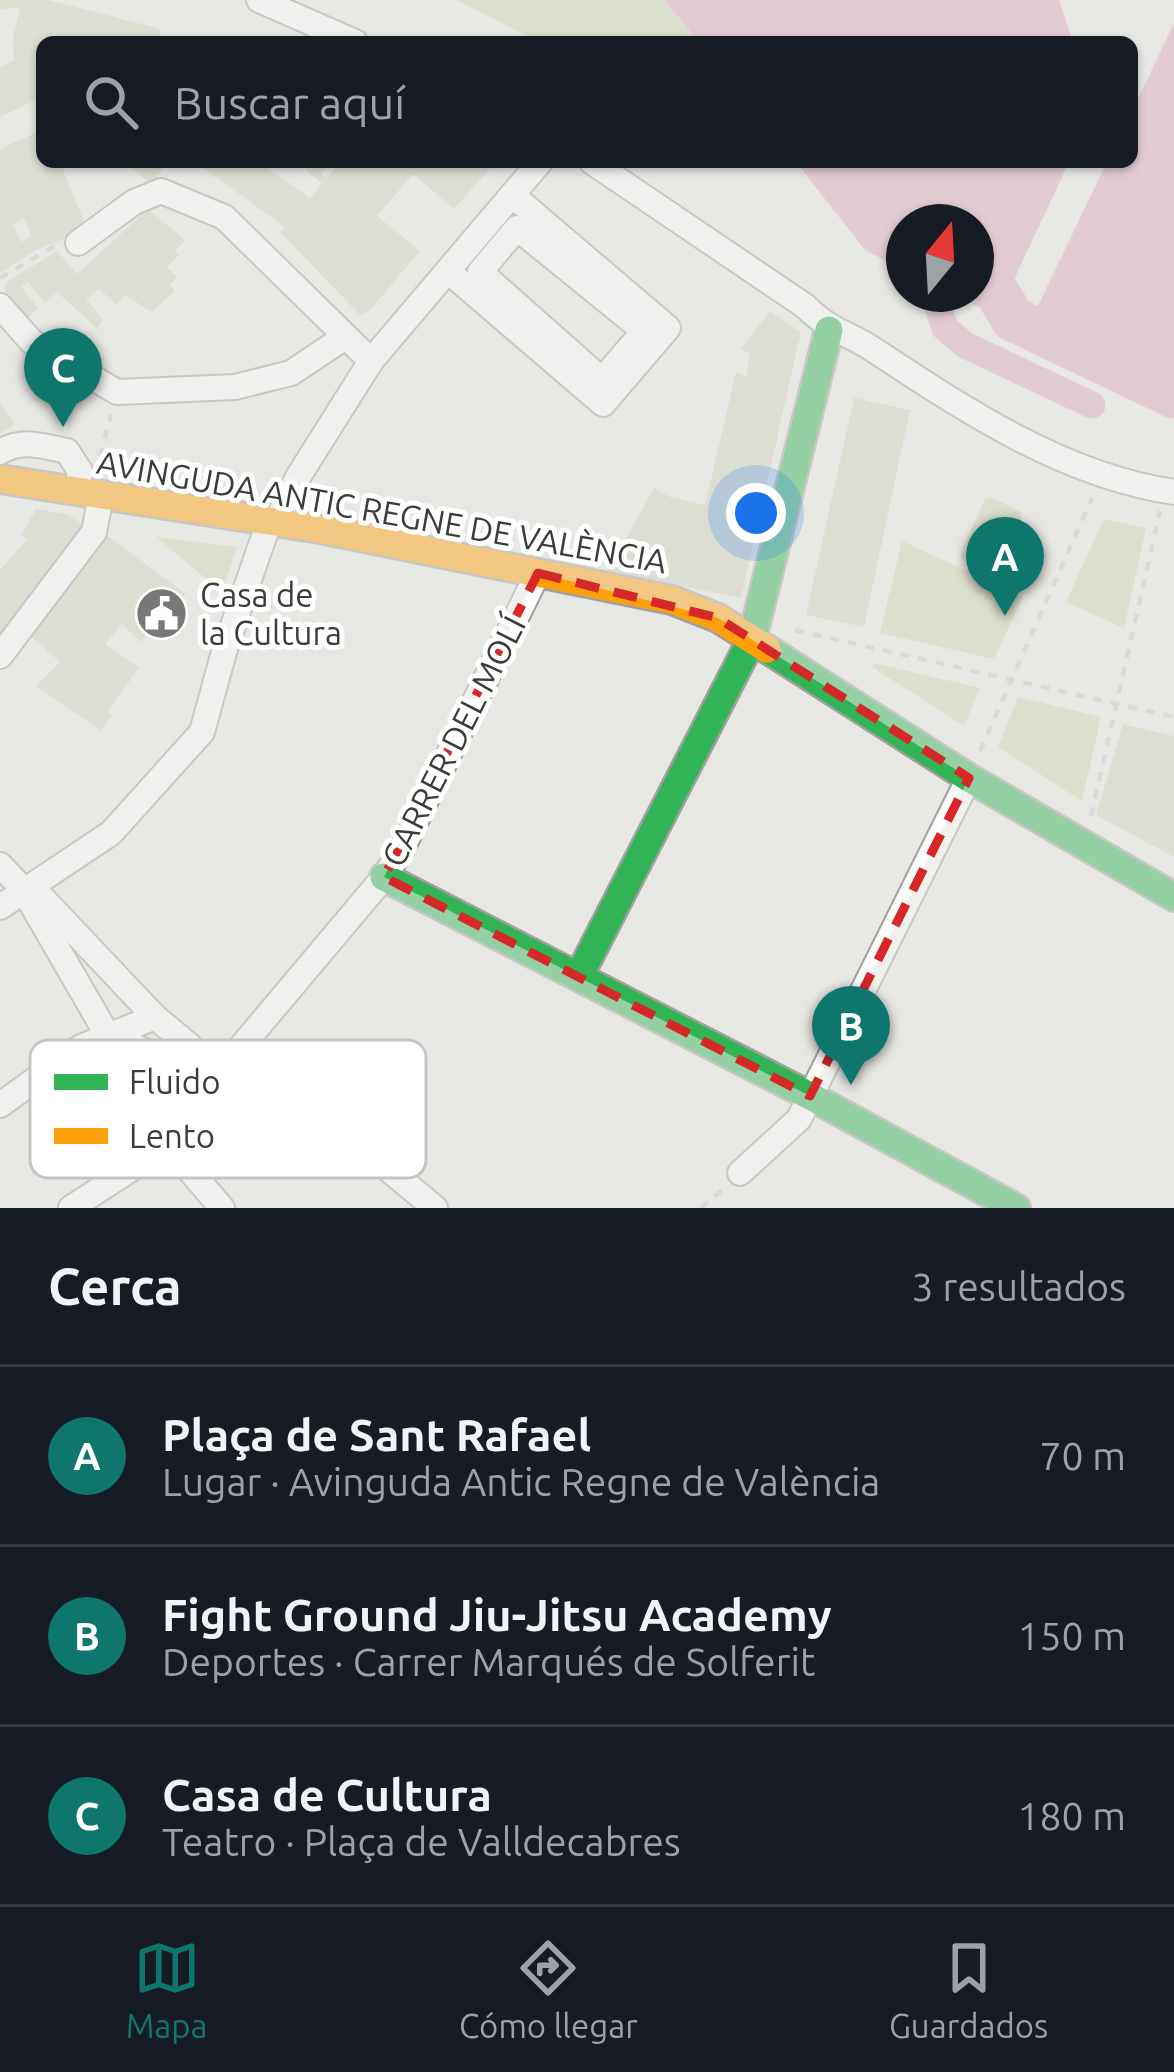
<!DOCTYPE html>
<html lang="es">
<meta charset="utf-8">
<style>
body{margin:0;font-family:Ubuntu,sans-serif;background:#242831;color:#f1f3f6}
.compass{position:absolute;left:886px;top:204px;width:108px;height:108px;border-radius:50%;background:#171b24;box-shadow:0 3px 9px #0004;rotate:18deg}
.you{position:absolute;left:756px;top:513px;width:42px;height:42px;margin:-30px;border:9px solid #fff;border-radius:50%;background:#1a73e8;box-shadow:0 0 0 18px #1a73e833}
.badge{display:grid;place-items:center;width:78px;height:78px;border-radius:50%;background:#0f766e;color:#fff;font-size:39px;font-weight:700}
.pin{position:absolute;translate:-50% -99px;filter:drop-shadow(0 3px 6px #0008)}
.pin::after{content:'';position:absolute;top:63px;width:42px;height:36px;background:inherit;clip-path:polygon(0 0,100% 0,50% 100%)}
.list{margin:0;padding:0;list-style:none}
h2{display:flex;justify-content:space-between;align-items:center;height:156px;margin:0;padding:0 48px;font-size:51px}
h2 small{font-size:39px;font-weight:400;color:#9ea1a6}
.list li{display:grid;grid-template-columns:78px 1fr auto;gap:36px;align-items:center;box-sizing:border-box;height:180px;padding:0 48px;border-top:3px solid #363941}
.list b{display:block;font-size:45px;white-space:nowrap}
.list p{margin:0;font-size:39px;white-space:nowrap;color:#9ea1a6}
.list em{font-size:39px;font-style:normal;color:#9ea1a6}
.icon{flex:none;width:66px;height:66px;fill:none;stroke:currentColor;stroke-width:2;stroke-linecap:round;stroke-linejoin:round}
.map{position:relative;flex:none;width:1174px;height:1208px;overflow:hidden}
.search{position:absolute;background:#171b24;box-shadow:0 3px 9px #0004;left:36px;right:36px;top:36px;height:132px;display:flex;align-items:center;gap:30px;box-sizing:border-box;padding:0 42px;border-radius:18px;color:#9ea1a6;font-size:45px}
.sheet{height:696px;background:#171b24}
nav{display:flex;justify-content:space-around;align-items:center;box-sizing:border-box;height:168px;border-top:3px solid #363941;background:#171b24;font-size:33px;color:#9ea1a6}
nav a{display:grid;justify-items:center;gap:6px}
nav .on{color:#0f766e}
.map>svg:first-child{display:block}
.green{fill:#cdd5b4}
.water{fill:#dcaac2}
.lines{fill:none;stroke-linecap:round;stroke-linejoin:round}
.canal{stroke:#dcaac2;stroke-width:27}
.river{stroke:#dcaac2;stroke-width:45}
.building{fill:#ced3c2;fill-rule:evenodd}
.street-casing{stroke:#a0a09d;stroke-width:28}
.fast-casing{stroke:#a0a09d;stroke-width:32}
.slow-casing{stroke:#a0a09d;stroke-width:32}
.path{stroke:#c8c8c8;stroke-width:4.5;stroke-dasharray:9 9;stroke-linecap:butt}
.street{stroke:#fbfcfb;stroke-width:24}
.fast{stroke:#30b455;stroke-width:27}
.slow{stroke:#ff9f0a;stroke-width:27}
.marked{fill:none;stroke:#d62828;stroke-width:9;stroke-dasharray:24 15;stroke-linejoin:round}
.labels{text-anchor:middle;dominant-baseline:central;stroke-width:10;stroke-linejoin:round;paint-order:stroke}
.street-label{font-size:33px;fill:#3c3d3a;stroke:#fff}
.poi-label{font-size:33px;fill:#3c3d3a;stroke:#fff;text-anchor:start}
.key{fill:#fff;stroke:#c4c5c4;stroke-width:3}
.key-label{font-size:33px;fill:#3c3d3a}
</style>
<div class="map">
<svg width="1174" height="1208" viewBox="0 0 1174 1208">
<rect width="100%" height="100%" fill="#e7e8e4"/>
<g class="green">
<polygon points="456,0 674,0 704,42 539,42"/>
<polygon points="990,497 1020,511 1022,516 997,571 992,574 963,560 960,555 985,499"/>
<polygon points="1104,519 1146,528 1124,628 1066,602"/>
<polygon points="156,537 237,547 222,592"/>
<polygon points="902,541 1023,597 994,659 880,633"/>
<polygon points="874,663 980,688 964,726 872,667"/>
<polygon points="1018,697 1101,717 1082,801 998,747"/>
</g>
<g class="water">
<polygon points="664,0 1059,0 1073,42 700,42"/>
<polygon points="1174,23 1174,402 1010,326 1015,313 1038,322 1040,317 1034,314 1107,162 1132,162 1132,111"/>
<polygon points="796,162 1069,162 997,316 953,294 976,294 976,222 904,222 904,270 865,250"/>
</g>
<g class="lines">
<polyline class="canal" points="933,294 945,328 965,345 1092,405"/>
<polyline class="river" points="976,257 1013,319 1174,396"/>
</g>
<g class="building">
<polygon points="0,0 48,0 161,29 158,42 42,42 42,114 36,100 0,117 0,67 14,60 13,37 20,8 0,9"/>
<path d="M42 130V162H60L87 229 36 250 0 273V149ZM24 219 32 236 21 242 13 224Z"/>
<polygon points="125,162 169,162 151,184"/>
<polygon points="195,162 259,162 310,198 322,184 302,166 305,162 330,162 321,174 327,178 341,162 496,162 454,209 413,174 377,216 420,251 370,310 360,315 280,232 285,227"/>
<polygon points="148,209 185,240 175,251 179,255 167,267 177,277 170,285 175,291 152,312 125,295 117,305 99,289 86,299 103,320 97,328 57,292 45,303 28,282 21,287 38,308 22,323 4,300 6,282 57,251 77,274"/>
<polygon points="770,311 801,332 741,598 608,571 654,488 670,497 705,505 736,372 746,376 750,355 741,348"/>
<polygon points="854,398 910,410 864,627 806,615"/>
<polygon points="0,403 15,424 0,433"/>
<polygon points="36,509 67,514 91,530 0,643 0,570 27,539 21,535"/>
<polygon points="105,534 186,594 151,640 146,636 141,642 122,624 105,644 139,668 107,712 112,716 100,730 36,686 60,662 25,631"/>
<polygon points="1123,724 1174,736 1174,857 1096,815"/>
</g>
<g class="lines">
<defs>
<g id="street">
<polyline points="259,0 355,42"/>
<path d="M592 162 805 306C831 332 845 331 874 350 965 410 1064 476 1174 492"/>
<polygon points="517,228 644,331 602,380 480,272"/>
<polyline points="78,243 134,202 161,191 224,217 371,361"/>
<polyline points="448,271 603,404 668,328 512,195"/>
<polyline points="0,306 32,342 117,392 235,387 291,373 345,337"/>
<path d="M0 452C22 438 42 446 67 451L80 471 77 491"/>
<polyline points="276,523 298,477 371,361 540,162"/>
<polyline points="0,656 94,532 101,496"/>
<polyline points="0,865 23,889 108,1036 135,1098 168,1145 222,1208"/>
<polyline points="33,888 155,1017 190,1046 201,1063"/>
<polyline points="0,907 111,833 202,732 224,652 269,522"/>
<polyline points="108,1036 178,1064 201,1063 230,1074 329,1120 435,1208"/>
<polyline points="230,1074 241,1047 384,877 401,851 538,573"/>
<polyline points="0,1105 81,1047 155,1017"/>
<polyline points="740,1173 799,1119 969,778"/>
<polyline points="71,1208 168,1145"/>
</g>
<g id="fast">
<polyline points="767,649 969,778 1174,897"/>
<polyline points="384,877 810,1096 1016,1208"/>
<polyline points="579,976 752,639 829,330"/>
</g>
<polyline id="slow" points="0,479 320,529 672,600 718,618 767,649"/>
</defs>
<use href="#street" class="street-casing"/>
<use href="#fast" class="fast-casing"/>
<use href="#slow" class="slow-casing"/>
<g class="path">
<polyline points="0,278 55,246"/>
<polyline points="100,456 111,415"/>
<polyline points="795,630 1174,717"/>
<polyline points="980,751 1092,498"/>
<polyline points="1091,816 1160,511"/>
<polyline points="701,1208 723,1189"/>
</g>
<use href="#street" class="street"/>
<use href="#fast" class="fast"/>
<use href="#slow" class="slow"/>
</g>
<path d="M0 0H1174V1208H0ZM538 573 718 618 969 778 810 1096 384 877Z" fill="#e7e8e4" fill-opacity=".55" fill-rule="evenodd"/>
<path class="marked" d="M538 573 718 618 969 778 810 1096 384 877Z"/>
<defs>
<symbol id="civic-disc" viewBox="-11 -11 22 22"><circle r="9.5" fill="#787976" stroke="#fff"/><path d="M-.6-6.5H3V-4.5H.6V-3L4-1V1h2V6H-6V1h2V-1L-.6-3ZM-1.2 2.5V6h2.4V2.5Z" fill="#fff"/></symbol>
</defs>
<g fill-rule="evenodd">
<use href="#civic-disc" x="132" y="584" width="59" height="59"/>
</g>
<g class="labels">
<g class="street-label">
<text transform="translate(382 511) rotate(10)">AVINGUDA ANTIC REGNE DE VALÈNCIA</text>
<text transform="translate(453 741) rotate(-63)">CARRER DEL MOLÍ</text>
</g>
<g class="poi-label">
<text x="200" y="594">Casa de<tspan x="200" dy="38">la Cultura</tspan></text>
</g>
</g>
<rect x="30" y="1040" width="396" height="138" rx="18" class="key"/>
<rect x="54" y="1074" width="54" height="16" fill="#30b455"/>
<rect x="54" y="1128" width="54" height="16" fill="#ff9f0a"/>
<g class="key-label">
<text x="129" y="1094">Fluido</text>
<text x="129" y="1148">Lento</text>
</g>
</svg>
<svg class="compass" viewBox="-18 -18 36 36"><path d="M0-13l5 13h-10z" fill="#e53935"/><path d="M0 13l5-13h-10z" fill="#9ea1a6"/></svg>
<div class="you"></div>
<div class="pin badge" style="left:1005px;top:616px">A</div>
<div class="pin badge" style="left:851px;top:1085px">B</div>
<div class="pin badge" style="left:63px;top:427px">C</div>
<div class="search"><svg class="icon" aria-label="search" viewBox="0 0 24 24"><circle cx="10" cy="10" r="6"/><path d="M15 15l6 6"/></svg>Buscar aquí</div>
</div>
<section class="sheet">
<h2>Cerca<small>3 resultados</small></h2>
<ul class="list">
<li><span class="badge">A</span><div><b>Plaça de Sant Rafael</b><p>Lugar · Avinguda Antic Regne de València</p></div><em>70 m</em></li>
<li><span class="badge">B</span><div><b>Fight Ground Jiu-Jitsu Academy</b><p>Deportes · Carrer Marqués de Solferit</p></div><em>150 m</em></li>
<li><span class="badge">C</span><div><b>Casa de Cultura</b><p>Teatro · Plaça de Valldecabres</p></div><em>180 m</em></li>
</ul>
</section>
<nav>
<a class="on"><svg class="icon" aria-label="map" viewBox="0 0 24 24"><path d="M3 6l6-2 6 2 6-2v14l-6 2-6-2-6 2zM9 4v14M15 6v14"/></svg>Mapa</a>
<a><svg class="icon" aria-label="directions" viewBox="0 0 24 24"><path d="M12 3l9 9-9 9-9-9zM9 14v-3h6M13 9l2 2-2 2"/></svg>Cómo llegar</a>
<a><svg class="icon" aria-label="saved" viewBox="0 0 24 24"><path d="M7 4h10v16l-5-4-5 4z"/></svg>Guardados</a>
</nav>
